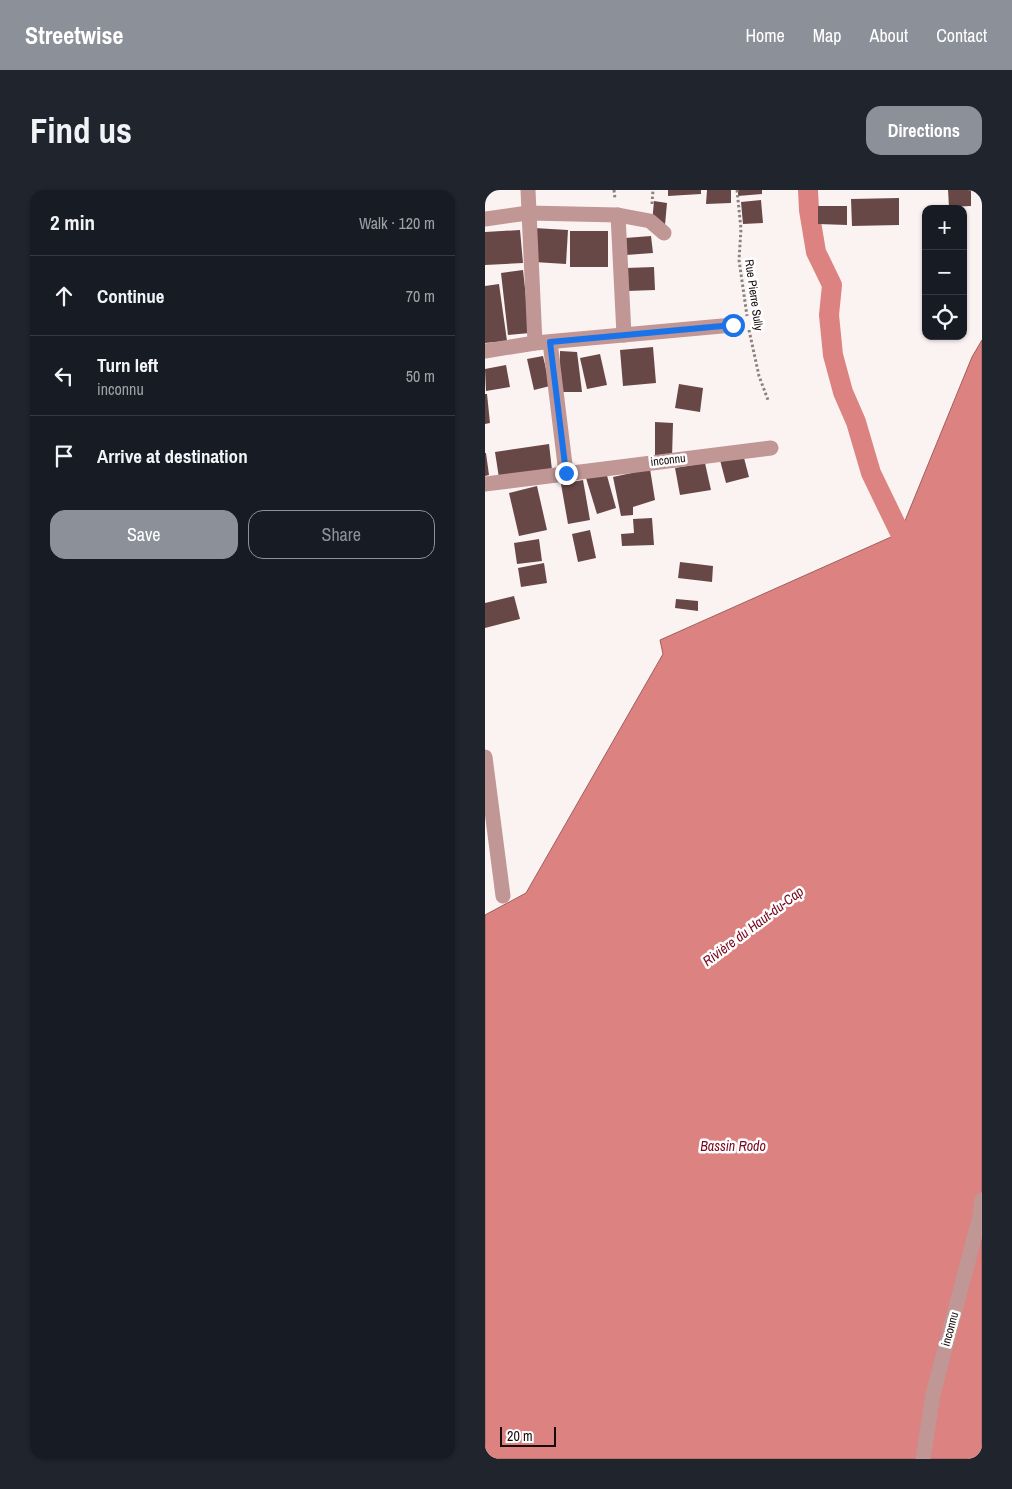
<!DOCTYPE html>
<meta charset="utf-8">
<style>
body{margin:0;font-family:"Archivo Narrow",sans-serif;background:#20242c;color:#f1f3f6}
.controls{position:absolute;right:15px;top:15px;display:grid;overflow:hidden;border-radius:10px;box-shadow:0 1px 4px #0004}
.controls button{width:45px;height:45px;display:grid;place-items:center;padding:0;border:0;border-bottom:1px solid #363941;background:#171b24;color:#f1f3f6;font:25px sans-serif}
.scale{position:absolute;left:15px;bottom:12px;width:56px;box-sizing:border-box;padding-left:5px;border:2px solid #180b0b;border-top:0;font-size:14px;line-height:18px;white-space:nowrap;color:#180b0b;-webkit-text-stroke:4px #fff;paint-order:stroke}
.stop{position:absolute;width:15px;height:15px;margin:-11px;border:4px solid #1a73e8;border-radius:50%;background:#fff}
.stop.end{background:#1a73e8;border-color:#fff;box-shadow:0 1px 5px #0008}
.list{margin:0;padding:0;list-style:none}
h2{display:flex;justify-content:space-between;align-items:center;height:65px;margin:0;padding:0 20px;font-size:21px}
h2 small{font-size:16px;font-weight:400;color:#9ea1a6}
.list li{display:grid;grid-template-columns:32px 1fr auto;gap:15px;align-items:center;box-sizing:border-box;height:80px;padding:0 20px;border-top:1px solid #363941}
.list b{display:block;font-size:19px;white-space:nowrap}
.list p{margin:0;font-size:16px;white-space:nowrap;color:#9ea1a6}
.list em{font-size:16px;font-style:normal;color:#9ea1a6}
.actions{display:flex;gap:10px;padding:15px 20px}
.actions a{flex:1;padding:11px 0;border:1px solid #8c9099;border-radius:15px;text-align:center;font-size:18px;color:#8c9099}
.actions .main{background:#8c9099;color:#fff}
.icon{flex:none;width:28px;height:28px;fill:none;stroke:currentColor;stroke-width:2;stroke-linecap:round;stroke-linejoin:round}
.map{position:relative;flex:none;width:497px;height:1269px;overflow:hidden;border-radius:15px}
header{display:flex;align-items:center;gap:30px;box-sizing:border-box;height:70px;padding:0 25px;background:#8c9099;color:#fff}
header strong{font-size:24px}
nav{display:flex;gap:28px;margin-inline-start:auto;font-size:18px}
.intro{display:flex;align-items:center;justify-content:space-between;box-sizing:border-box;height:120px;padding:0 30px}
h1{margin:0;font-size:35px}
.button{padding:12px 22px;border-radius:15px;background:#8c9099;color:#fff;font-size:18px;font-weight:700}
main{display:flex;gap:30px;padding:0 30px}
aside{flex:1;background:#171b24;border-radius:15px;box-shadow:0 1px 4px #0004}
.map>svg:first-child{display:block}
.water{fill:#dc8281;stroke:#a15e5e}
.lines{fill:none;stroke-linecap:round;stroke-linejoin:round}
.canal{stroke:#dc8281;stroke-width:20}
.building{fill:#684847}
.path{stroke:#8b8180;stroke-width:3;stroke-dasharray:2.5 2.5;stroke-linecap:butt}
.minor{stroke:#c09795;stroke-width:15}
.route{stroke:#1a73e8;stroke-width:6}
.labels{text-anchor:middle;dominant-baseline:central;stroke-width:5;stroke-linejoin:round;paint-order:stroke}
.street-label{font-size:12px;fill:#180b0b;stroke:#fff}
.water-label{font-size:14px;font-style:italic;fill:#79071b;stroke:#fff}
</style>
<header>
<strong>Streetwise</strong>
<nav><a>Home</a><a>Map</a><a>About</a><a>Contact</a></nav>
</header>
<div class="intro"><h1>Find us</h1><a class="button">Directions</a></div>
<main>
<aside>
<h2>2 min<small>Walk · 120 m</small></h2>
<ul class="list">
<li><svg class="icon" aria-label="ahead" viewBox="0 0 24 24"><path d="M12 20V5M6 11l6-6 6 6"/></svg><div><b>Continue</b></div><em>70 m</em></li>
<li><svg class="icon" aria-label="left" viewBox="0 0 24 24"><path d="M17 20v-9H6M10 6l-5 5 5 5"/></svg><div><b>Turn left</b><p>inconnu</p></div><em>50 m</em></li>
<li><svg class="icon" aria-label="arrive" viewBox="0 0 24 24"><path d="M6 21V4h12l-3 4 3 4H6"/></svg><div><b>Arrive at destination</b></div></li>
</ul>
<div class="actions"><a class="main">Save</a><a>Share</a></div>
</aside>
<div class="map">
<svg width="497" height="1269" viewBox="0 0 497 1269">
<rect width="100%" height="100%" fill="#fbf3f2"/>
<polygon class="water" points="497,150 497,1269 0,1269 0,725 41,703 178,464 175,450 415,343 487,167"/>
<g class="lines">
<polyline class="canal" points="323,0 324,20 331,62 347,95 344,125 348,165 358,202 371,232 386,283 415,343 440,354"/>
</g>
<g class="building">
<polygon points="183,0 216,0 216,4 183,6"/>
<polygon points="222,0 246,0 246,13 221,14"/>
<polygon points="253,0 277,0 277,4 253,6"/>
<polygon points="463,0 486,0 486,16 464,17"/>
<polygon points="414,8 414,35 367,36 366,9"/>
<polygon points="276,10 278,33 258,34 256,12"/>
<polygon points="169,11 182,13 180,35 167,33"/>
<polygon points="333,16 362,16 362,35 333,34"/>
<polygon points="49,38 83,40 81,74 49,72"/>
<polygon points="35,40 38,73 0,75 0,42"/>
<rect x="85" y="41" width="38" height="36"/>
<polygon points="166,46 168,63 141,65 140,48"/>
<polygon points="169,77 170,100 142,101 141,78"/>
<polygon points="38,80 45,143 23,145 16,83"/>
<polygon points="14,94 22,151 0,153 0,96"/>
<polygon points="168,157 171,193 138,196 135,160"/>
<polygon points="75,161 92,162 97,202 74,202"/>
<polygon points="115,164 122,195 102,199 95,168"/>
<polygon points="58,166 65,196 49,200 42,169"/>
<polygon points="21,175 25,197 1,201 0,179"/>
<polygon points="194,194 218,198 215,222 190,218"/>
<polygon points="0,204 2,204 5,233 0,234"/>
<polygon points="170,232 188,233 187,268 170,268"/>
<polygon points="64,254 67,280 14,288 10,262"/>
<polygon points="0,263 1,263 4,285 0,286"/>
<polygon points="258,264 264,287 241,293 235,270"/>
<polygon points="220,273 226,300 195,305 190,278"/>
<polygon points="165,279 170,310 148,317 148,325 136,326 128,287"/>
<polygon points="121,282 131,318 112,324 101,288"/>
<polygon points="98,290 105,330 83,334 76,294"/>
<polygon points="52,296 62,340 34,346 24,303"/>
<polygon points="167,328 169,355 137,356 136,344 149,343 148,329"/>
<polygon points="105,340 111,368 93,372 87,344"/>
<polygon points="54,349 57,371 32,374 29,353"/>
<polygon points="195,372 228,376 227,392 193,388"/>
<polygon points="59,373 62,393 36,397 33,378"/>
<polygon points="29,406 35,429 0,438 0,413"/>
<polygon points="191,409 213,411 213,421 190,418"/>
</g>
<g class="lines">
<g class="path">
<polyline points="129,0 130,9"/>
<polyline points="252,0 256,39 254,70 262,126"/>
<polyline points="167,14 168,0"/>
<polyline points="264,140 274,186 283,210"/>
</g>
<g class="minor">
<polyline points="43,0 50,153"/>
<polyline points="133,25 139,145"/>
<polyline points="0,29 43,23 133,25 165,31 179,43"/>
<polyline points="65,152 81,283"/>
<polyline points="0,161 50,153 248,135"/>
<polyline points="0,294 286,258"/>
<polyline points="0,567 18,706"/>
<polyline points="438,1269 448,1204 495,1026 497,1010"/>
</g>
</g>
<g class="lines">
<polyline class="route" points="81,283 65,152 248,135"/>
</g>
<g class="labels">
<g class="street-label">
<text transform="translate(269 105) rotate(82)">Rue Pierre Sully</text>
<text transform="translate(183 270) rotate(-7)">inconnu</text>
<text transform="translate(465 1139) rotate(-75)">inconnu</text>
</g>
<g class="water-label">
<text transform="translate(268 736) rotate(-37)">Rivière du Haut-du-Cap</text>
<text x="248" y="956">Bassin Rodo</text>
</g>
</g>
</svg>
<div class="controls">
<button>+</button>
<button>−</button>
<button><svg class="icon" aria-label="locate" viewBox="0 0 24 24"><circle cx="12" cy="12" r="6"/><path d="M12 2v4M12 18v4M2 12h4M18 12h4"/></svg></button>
</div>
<div class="scale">20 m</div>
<div class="stop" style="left:248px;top:135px"></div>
<div class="stop end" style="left:81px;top:283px"></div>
</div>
</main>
